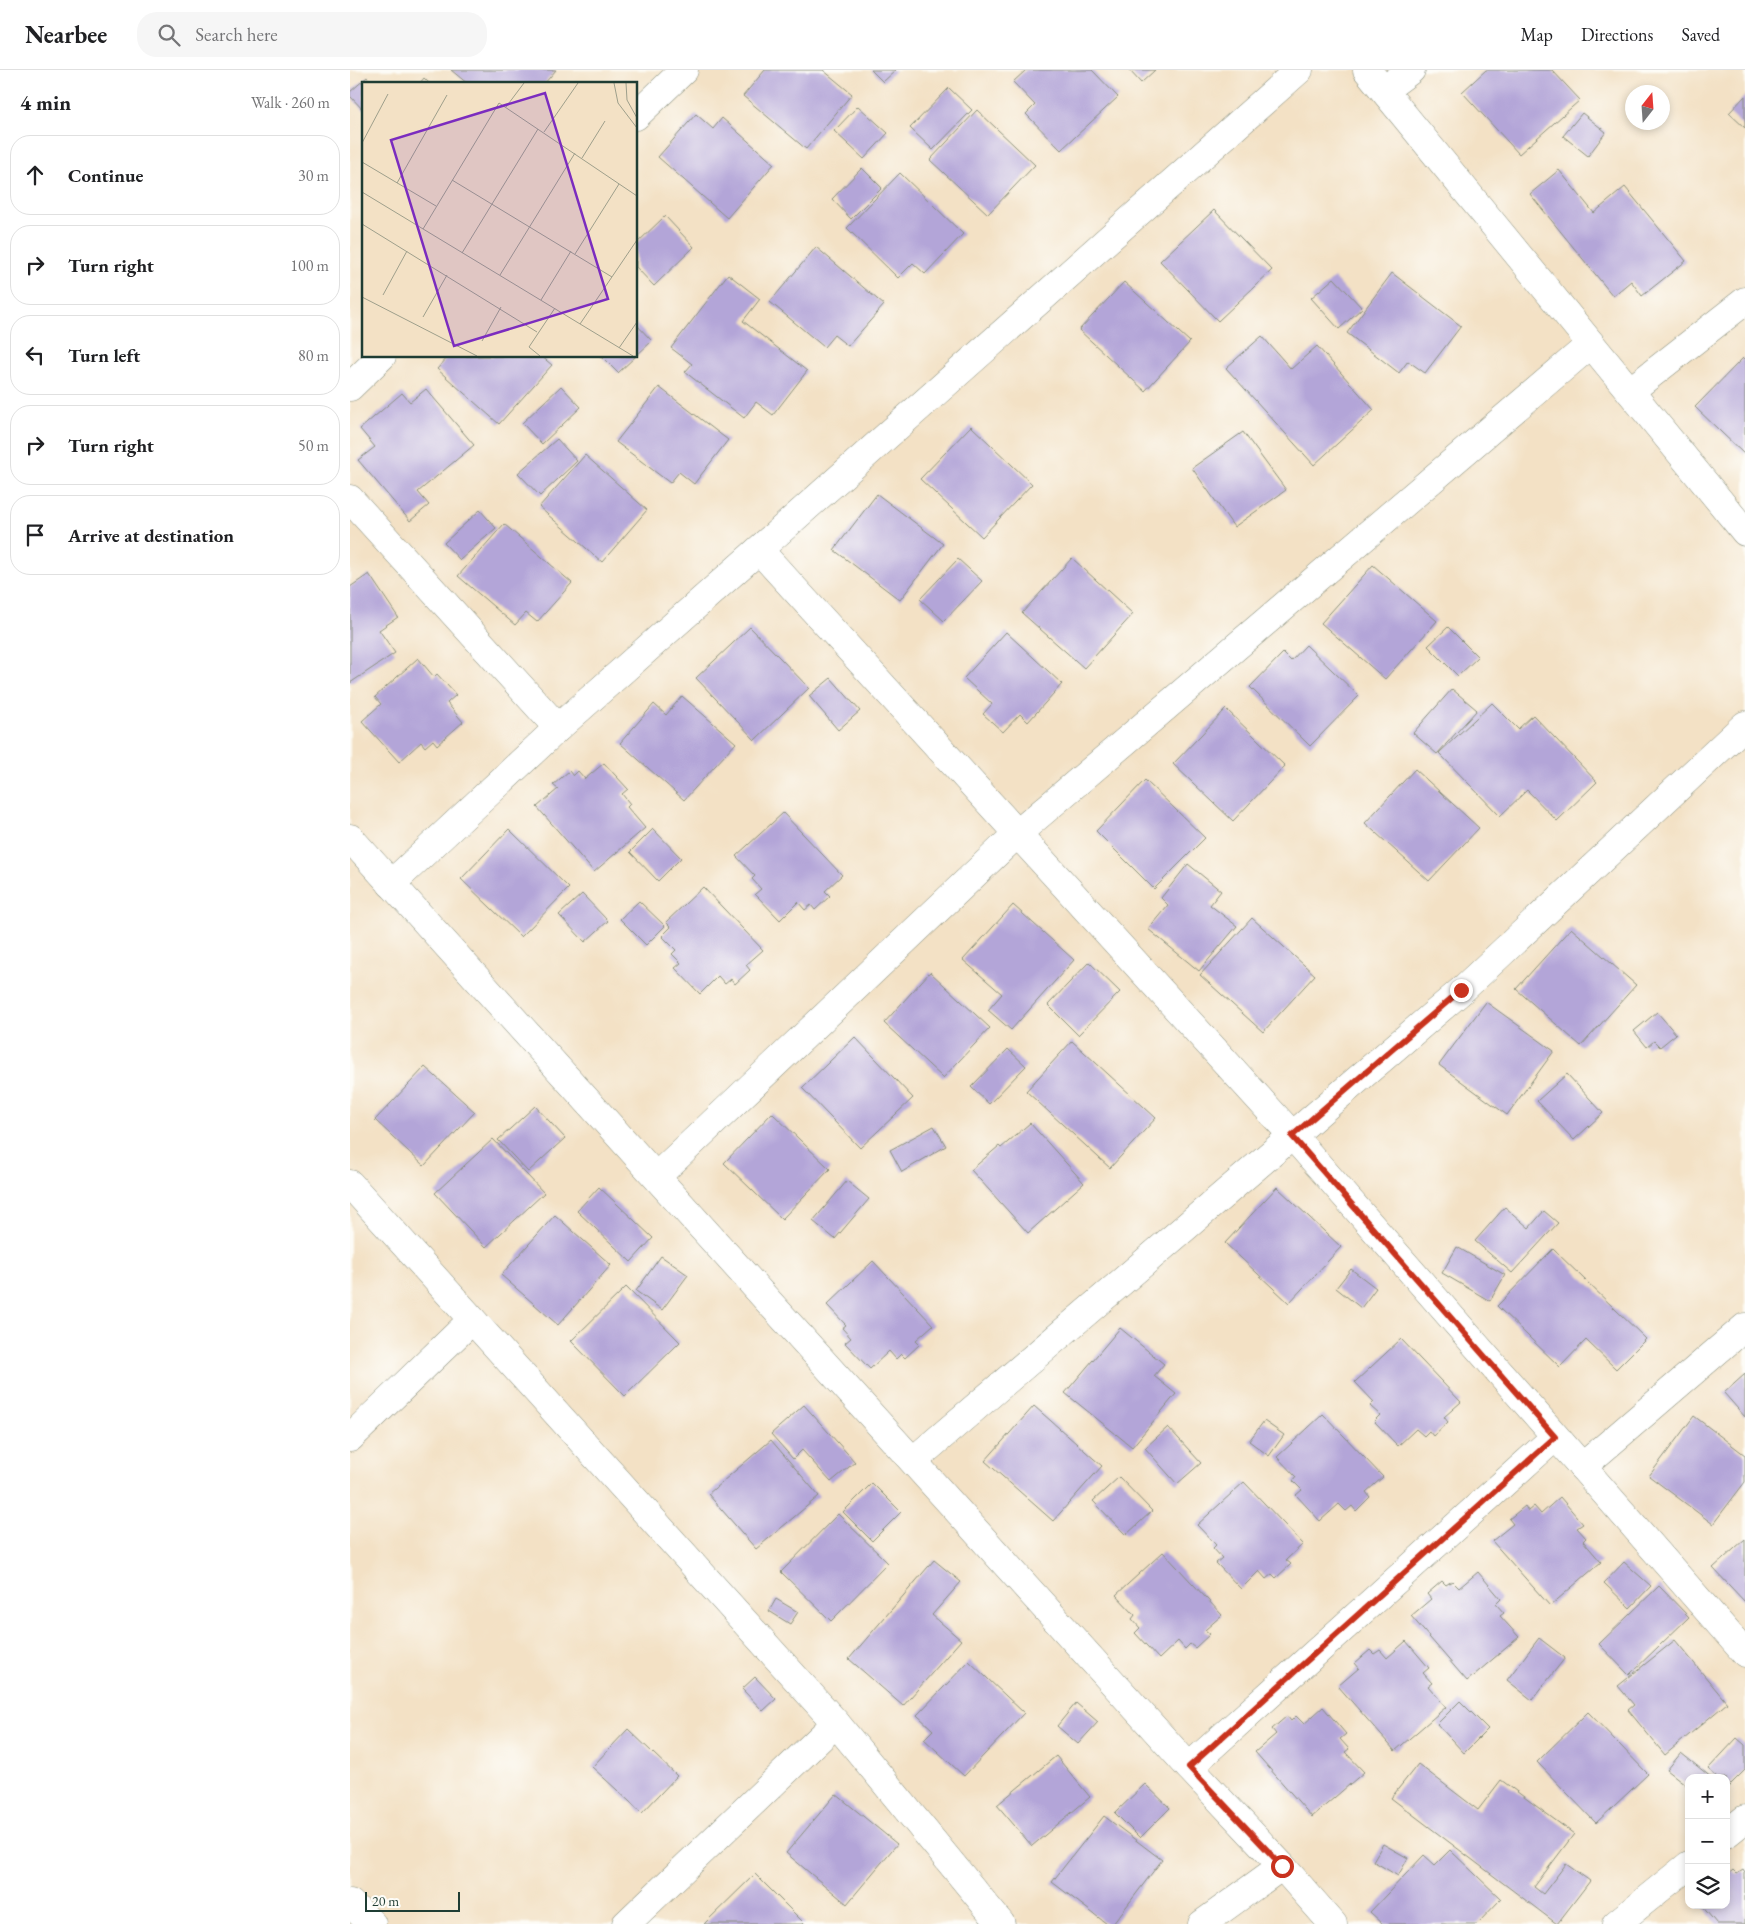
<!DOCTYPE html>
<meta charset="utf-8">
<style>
body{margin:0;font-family:"EB Garamond",serif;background:#f6f6f6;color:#202124}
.controls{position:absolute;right:15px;bottom:15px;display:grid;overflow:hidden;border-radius:10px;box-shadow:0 2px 8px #0003}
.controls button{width:45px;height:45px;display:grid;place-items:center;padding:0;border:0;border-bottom:1px solid #e0e0e0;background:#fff;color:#202124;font:25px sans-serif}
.compass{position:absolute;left:1275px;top:15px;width:45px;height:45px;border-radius:50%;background:#fff;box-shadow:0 2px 8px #0003;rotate:17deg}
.scale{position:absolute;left:15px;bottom:12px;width:95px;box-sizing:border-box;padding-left:5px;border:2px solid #1f3d34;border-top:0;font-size:14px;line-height:18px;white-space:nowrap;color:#1f3d34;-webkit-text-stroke:4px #fdfcf7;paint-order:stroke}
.stop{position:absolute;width:15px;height:15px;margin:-11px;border:4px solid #c8321e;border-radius:50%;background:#fff}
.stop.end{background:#c8321e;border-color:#fff;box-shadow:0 1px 5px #0008}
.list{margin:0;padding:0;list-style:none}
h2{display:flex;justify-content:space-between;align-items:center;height:65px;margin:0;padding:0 20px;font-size:21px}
h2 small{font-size:16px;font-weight:400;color:#757577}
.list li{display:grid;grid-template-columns:32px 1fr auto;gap:15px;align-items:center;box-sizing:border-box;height:80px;margin:0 10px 10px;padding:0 10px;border:1px solid #e0e0e0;border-radius:20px}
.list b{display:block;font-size:19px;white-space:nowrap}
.list em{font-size:16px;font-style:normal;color:#757577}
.icon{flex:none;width:28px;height:28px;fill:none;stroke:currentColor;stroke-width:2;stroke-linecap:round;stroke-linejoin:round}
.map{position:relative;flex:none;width:1395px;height:1854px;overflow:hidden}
header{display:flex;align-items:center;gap:30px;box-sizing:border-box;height:70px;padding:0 25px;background:#fff;border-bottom:1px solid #e0e0e0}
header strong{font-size:24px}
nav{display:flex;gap:28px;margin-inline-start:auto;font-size:18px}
.search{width:350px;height:45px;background:#f6f6f6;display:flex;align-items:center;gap:12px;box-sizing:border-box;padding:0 18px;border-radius:20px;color:#757577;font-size:19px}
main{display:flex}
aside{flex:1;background:#fff}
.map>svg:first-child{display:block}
.building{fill:#b3a5d8}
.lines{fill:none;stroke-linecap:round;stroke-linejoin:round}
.minor-casing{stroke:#898f7c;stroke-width:29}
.minor{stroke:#fff;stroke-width:28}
.route{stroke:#c8321e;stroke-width:6}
.inset-road{fill:none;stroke:#9e9f8b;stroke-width:1}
.view{fill:#7b2cbf;fill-opacity:0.15;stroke:#7b2cbf;stroke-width:2.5}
.inset-edge{fill:none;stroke:#1f3d34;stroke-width:2.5}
</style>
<header>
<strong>Nearbee</strong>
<div class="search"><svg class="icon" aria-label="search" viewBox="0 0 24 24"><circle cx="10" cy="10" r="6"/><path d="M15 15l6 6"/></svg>Search here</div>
<nav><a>Map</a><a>Directions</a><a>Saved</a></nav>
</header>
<main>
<aside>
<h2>4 min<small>Walk · 260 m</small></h2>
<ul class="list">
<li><svg class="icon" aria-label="ahead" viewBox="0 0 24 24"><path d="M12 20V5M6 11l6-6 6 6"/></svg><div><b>Continue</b></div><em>30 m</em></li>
<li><svg class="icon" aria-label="right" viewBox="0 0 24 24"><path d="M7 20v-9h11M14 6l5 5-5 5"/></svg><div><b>Turn right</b></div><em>100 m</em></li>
<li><svg class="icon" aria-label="left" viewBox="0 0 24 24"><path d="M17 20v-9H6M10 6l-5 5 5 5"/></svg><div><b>Turn left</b></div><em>80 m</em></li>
<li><svg class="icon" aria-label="right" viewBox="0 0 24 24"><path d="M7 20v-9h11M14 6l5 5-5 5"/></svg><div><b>Turn right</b></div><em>50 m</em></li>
<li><svg class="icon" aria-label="arrive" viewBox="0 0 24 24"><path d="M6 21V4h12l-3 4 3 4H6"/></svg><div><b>Arrive at destination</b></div></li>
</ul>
</aside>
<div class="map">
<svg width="1395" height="1854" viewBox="0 0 1395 1854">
<rect width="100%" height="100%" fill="#fdfcf7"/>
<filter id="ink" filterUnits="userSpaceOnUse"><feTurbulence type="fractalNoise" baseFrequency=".02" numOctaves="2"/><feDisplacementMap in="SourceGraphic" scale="10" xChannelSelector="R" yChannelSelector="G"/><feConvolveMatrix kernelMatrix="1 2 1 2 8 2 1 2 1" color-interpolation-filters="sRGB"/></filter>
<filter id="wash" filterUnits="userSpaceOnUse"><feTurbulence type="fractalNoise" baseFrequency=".0096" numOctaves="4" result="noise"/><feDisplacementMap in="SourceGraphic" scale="20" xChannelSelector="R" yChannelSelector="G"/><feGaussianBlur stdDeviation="1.12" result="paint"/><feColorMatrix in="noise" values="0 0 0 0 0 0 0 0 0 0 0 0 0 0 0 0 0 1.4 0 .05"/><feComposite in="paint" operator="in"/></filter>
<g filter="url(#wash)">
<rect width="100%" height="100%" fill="#f3e1c5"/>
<g id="blocks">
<g class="building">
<polygon points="101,0 206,0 194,14 118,14"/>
<polygon points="415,0 473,0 502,24 456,79 393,26"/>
<polygon points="521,0 546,0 533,12"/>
<polygon points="676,0 742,0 768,27 711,80 676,44 685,35 663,12"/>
<polygon points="779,0 805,0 791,13"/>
<polygon points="1136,0 1202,0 1230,30 1169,84 1112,22"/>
<polygon points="17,7 23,14 14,14 14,41 0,26 0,22"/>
<polygon points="74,8 80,14 69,14"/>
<polygon points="599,18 622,40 583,80 560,58"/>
<polygon points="1395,26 1395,58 1379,43"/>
<polygon points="508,36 538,63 514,89 484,61"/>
<polygon points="627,40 685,95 638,144 580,90"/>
<polygon points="1232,43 1256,62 1238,86 1213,66"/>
<polygon points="346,44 363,59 372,48 424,94 377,148 308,87"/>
<polygon points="512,98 532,118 501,149 482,129"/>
<polygon points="1209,100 1244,143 1275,117 1336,191 1292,226 1281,211 1263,226 1180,124"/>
<polygon points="550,103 613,164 575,204 563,193 548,208 497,158"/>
<polygon points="864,140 922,200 868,251 810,191"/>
<polygon points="315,146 344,177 304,216 286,197 286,174"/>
<polygon points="466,177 534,235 498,276 484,265 474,277 420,232"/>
<polygon points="1042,203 1111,256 1075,303 1058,291 1049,303 997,263"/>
<polygon points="378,204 410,229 393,251 457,301 423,345 406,332 394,348 335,302 342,294 321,278"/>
<polygon points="984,208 1012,238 989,259 961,228"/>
<polygon points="774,212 840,272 795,321 729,260"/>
<polygon points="286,254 302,271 286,286"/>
<polygon points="912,266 941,299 967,276 1024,340 964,395 876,298"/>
<polygon points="99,286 191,286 202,295 149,354 87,299"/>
<polygon points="251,286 286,286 268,303"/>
<polygon points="1393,288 1395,290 1395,385 1345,337"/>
<polygon points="211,316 231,337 192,374 172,353"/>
<polygon points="309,317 378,370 344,414 329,402 320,413 266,372"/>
<polygon points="76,319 124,375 68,422 79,435 60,451 8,390 25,377 10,359 52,323 60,332"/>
<polygon points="621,356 682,414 632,467 570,409"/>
<polygon points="893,362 936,420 884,457 842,398"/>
<polygon points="207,369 227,391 190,426 168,403"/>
<polygon points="235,385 297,440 252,492 189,437"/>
<polygon points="527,424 593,474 550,530 484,480"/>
<polygon points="130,440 146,458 110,490 94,473"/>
<polygon points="154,454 222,513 187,552 176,543 165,555 108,506"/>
<polygon points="722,488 783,544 734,598 672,543"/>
<polygon points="608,489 632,511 594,551 570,529"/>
<polygon points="1023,495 1087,551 1035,609 971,553"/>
<polygon points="19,504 48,547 29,560 45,583 0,613 0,517"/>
<polygon points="400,557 459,618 405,670 346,608"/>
<polygon points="1098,557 1128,587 1108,606 1078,576"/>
<polygon points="656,562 712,614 678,652 670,644 653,662 633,644 642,634 614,608"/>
<polygon points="956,575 1009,626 960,676 900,617 933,583 941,591"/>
<polygon points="68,588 84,607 87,604 106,625 97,633 113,652 87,675 83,670 75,677 71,672 49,692 12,651 31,634 25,627"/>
<polygon points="481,608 510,641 488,660 459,626"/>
<polygon points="1102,619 1127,640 1087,684 1063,663"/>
<polygon points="332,626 386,673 334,730 270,673 304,634 316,645"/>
<polygon points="1142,633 1168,659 1183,645 1247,712 1207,751 1177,720 1150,746 1089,683"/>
<polygon points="876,639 935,696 883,751 823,694"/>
<polygon points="254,693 278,719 272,724 280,734 277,737 295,758 244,802 187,737 208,719 203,715 219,701 223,706 228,701 235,709"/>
<polygon points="1065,699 1129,758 1079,811 1015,753"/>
<polygon points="795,710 855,768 804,819 746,761"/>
<polygon points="433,743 492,805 475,821 480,826 465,840 461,835 455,840 448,832 430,850 405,824 411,819 402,809 405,806 386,786"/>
<polygon points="159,759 219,818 171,867 111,809"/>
<polygon points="303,759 331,788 308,811 280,782"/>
<polygon points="838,794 871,821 860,835 887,856 849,901 798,859 818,835 811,828"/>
<polygon points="353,817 413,880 396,895 400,900 385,914 381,909 375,914 368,906 350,924 325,898 331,893 322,884 326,880 312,866 321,857 316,852"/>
<polygon points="232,824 258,851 235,872 209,845"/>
<polygon points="289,831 315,856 296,875 270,849"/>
<polygon points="663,835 724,890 661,960 638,940 652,924 613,890"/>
<polygon points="902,848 965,905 913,962 850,905"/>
<polygon points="1221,858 1286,915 1231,976 1166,919"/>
<polygon points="739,892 770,922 728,965 698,935"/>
<polygon points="580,902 640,958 593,1008 534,953"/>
<polygon points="1136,932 1204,981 1157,1045 1089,995"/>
<polygon points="1307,942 1326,964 1310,977 1304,971 1297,977 1284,961"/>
<polygon points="505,967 563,1028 510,1078 452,1018"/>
<polygon points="722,971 806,1048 760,1098 676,1021"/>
<polygon points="658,979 676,996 639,1034 621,1017"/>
<polygon points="75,997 125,1042 74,1096 25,1050"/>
<polygon points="1217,1004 1253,1043 1224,1070 1187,1031"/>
<polygon points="185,1036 215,1068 178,1102 148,1070"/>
<polygon points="422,1043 480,1099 432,1149 374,1093"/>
<polygon points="680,1053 734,1113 678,1163 621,1100 649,1076 651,1078"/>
<polygon points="584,1056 596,1076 552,1102 540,1080"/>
<polygon points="143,1069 194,1123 136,1177 85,1123"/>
<polygon points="497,1111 519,1129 485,1169 463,1151"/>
<polygon points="249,1117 303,1168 281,1192 227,1141"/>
<polygon points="927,1117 991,1177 939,1233 875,1173"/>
<polygon points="1155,1137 1179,1158 1194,1141 1208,1153 1162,1203 1125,1171"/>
<polygon points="205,1145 261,1195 208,1255 151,1205"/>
<polygon points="1107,1177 1155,1205 1140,1231 1092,1203"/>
<polygon points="1203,1179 1296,1269 1266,1299 1236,1270 1210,1297 1147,1236"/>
<polygon points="311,1186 338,1205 312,1240 286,1221"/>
<polygon points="523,1191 583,1255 566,1270 570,1274 555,1288 551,1284 546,1289 539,1281 520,1299 495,1273 501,1268 492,1258 496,1255 477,1235"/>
<polygon points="1001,1199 1026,1218 1011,1238 986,1218"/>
<polygon points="276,1217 330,1272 275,1326 221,1271"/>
<polygon points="770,1258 814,1294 804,1306 826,1324 782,1377 715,1323"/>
<polygon points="1051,1269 1111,1332 1094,1347 1098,1352 1083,1366 1079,1361 1074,1366 1066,1359 1048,1376 1024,1351 1030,1345 1020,1336 1024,1332 1005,1312"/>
<polygon points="1395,1304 1395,1347 1374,1323"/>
<polygon points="454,1335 505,1392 481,1412 452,1380 443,1389 421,1364"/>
<polygon points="684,1336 752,1396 703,1451 635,1391"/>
<polygon points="973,1344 1033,1407 1016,1422 1020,1427 1006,1441 1002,1436 996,1441 989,1434 970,1451 946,1425 952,1420 943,1411 946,1407 927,1387"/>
<polygon points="1344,1346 1395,1385 1395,1412 1363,1454 1299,1406"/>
<polygon points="914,1351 934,1365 919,1386 899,1371"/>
<polygon points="818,1357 851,1393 827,1414 795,1378"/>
<polygon points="421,1370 469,1426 406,1479 358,1424"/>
<polygon points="769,1407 802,1441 776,1465 743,1431"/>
<polygon points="894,1412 953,1474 936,1490 941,1494 926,1508 922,1504 916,1509 909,1501 891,1519 866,1493 872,1488 863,1478 866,1475 847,1455"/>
<polygon points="522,1413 551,1442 522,1471 493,1442"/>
<polygon points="1210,1427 1233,1454 1227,1458 1236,1468 1233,1471 1251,1492 1200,1536 1142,1471 1163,1454 1159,1449 1175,1436 1178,1441 1184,1436 1191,1444"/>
<polygon points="488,1444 538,1493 481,1551 431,1502"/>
<polygon points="1395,1469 1395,1532 1363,1498"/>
<polygon points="813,1482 872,1545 855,1560 860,1564 845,1578 840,1574 835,1579 828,1571 809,1589 785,1563 790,1558 782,1549 785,1545 766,1525"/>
<polygon points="584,1490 611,1512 582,1545 611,1570 553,1636 499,1589"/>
<polygon points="1274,1492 1301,1516 1280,1538 1254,1513"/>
<polygon points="1128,1502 1151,1529 1146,1534 1154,1543 1150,1546 1169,1567 1117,1611 1061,1546 1081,1529 1077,1524 1092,1511 1096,1515 1102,1511 1109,1518"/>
<polygon points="1309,1516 1339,1547 1279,1605 1249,1574"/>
<polygon points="426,1529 448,1542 440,1554 419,1541"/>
<polygon points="1189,1568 1215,1588 1182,1630 1157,1610"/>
<polygon points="1325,1570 1377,1633 1315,1685 1278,1640 1284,1635 1268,1616"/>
<polygon points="1056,1571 1079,1598 1073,1603 1082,1613 1078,1616 1096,1637 1045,1681 988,1616 1009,1598 1005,1593 1020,1580 1024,1584 1030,1580 1037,1588"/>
<polygon points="619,1591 674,1643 614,1706 574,1669 583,1660 567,1645"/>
<polygon points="405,1607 426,1629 413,1641 392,1619"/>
<polygon points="1110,1631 1138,1659 1114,1683 1087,1654"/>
<polygon points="726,1633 748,1652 728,1674 707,1656"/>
<polygon points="973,1637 996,1664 990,1669 999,1679 995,1682 1014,1702 962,1747 905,1682 926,1664 922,1659 937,1646 941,1651 946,1646 954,1654"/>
<polygon points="1238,1642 1298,1704 1246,1753 1187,1692"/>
<polygon points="278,1659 327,1706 292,1743 242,1697"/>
<polygon points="1387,1668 1395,1675 1395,1700 1378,1717 1376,1708 1368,1708 1358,1699"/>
<polygon points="1331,1683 1362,1708 1339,1708 1339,1717 1317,1700"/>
<polygon points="706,1686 740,1727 682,1776 647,1735"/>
<polygon points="1068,1694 1128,1740 1151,1710 1224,1764 1184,1817 1193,1824 1216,1794 1240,1811 1207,1854 1041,1728"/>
<polygon points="795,1714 820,1738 790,1768 765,1743"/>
<polygon points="486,1724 547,1774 497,1834 436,1783"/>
<polygon points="754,1746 812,1790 763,1854 757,1854 702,1812"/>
<polygon points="1033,1774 1058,1788 1048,1806 1023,1791"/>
<polygon points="1100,1780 1151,1829 1127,1854 1033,1854 1020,1842 1074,1785 1085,1795"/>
<polygon points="1383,1800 1387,1804 1393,1800 1395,1803 1395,1854 1367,1854 1351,1835 1376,1835 1376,1806"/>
<polygon points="405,1804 455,1854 354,1854"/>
</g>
</g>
</g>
<g filter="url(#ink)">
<use href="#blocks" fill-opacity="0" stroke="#898f7c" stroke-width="1"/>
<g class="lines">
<defs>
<g id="minor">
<polyline points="1017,0 1395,462"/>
<polyline points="1034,20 1061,0"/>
<polyline points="286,46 334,0"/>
<polyline points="0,317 32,286"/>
<polyline points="1280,321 1395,231"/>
<polyline points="0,429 208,658"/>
<polyline points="409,480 942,1065 1395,1583"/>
<polyline points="0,768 839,1697 932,1796 983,1854"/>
<polyline points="41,814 208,658 949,0"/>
<polyline points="307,1106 668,763 1241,274"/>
<polyline points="0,1114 486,1653 651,1854"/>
<polyline points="0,1368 122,1250"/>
<polyline points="564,1390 1111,921 1395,655"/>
<polyline points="1232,1397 1395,1257"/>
<polyline points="839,1697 1205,1367"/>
<polyline points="1376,1764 1395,1749"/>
<polyline points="0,1833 22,1854"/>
<polyline points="276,1854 486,1653"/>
<polyline points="852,1854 932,1796"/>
<polyline points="1266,1854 1339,1795"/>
</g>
</defs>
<use href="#minor" class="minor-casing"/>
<use href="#minor" class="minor"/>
</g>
</g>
<g class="lines" filter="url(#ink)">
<polyline class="route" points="932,1796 839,1697 1205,1367 942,1066 1111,920"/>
</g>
<g transform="translate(12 12)">
<rect width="275" height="275" fill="#f3e1c5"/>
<path class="inset-road" d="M252 1 256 21 275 46M264 1 265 18 275 36M144 25 162 1M182 50 216 1M0 61 26 12M220 76 243 39M0 80 74 124M90 98 250 195M35 101 85 13M0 110 271 274M0 142 175 250M61 147 137 21 275 114M100 171 176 47M213 172 257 102M138 193 213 71M21 213 45 169M0 215 115 274M179 218 209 169M61 235 85 193M218 242 275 158M120 259 139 225M257 266 275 240M178 274 167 265 193 226"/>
<path class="view" d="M183 11 246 217 92 264 29 58Z"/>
<rect width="275" height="275" class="inset-edge"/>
</g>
</svg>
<div class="controls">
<button>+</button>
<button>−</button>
<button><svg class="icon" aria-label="layers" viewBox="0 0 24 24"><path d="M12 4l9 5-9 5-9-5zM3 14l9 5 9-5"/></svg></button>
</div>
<svg class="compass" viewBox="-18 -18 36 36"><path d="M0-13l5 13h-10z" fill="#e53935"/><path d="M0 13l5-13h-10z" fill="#757577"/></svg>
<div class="scale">20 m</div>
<div class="stop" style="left:932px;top:1796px"></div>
<div class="stop end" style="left:1111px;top:920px"></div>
</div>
</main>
